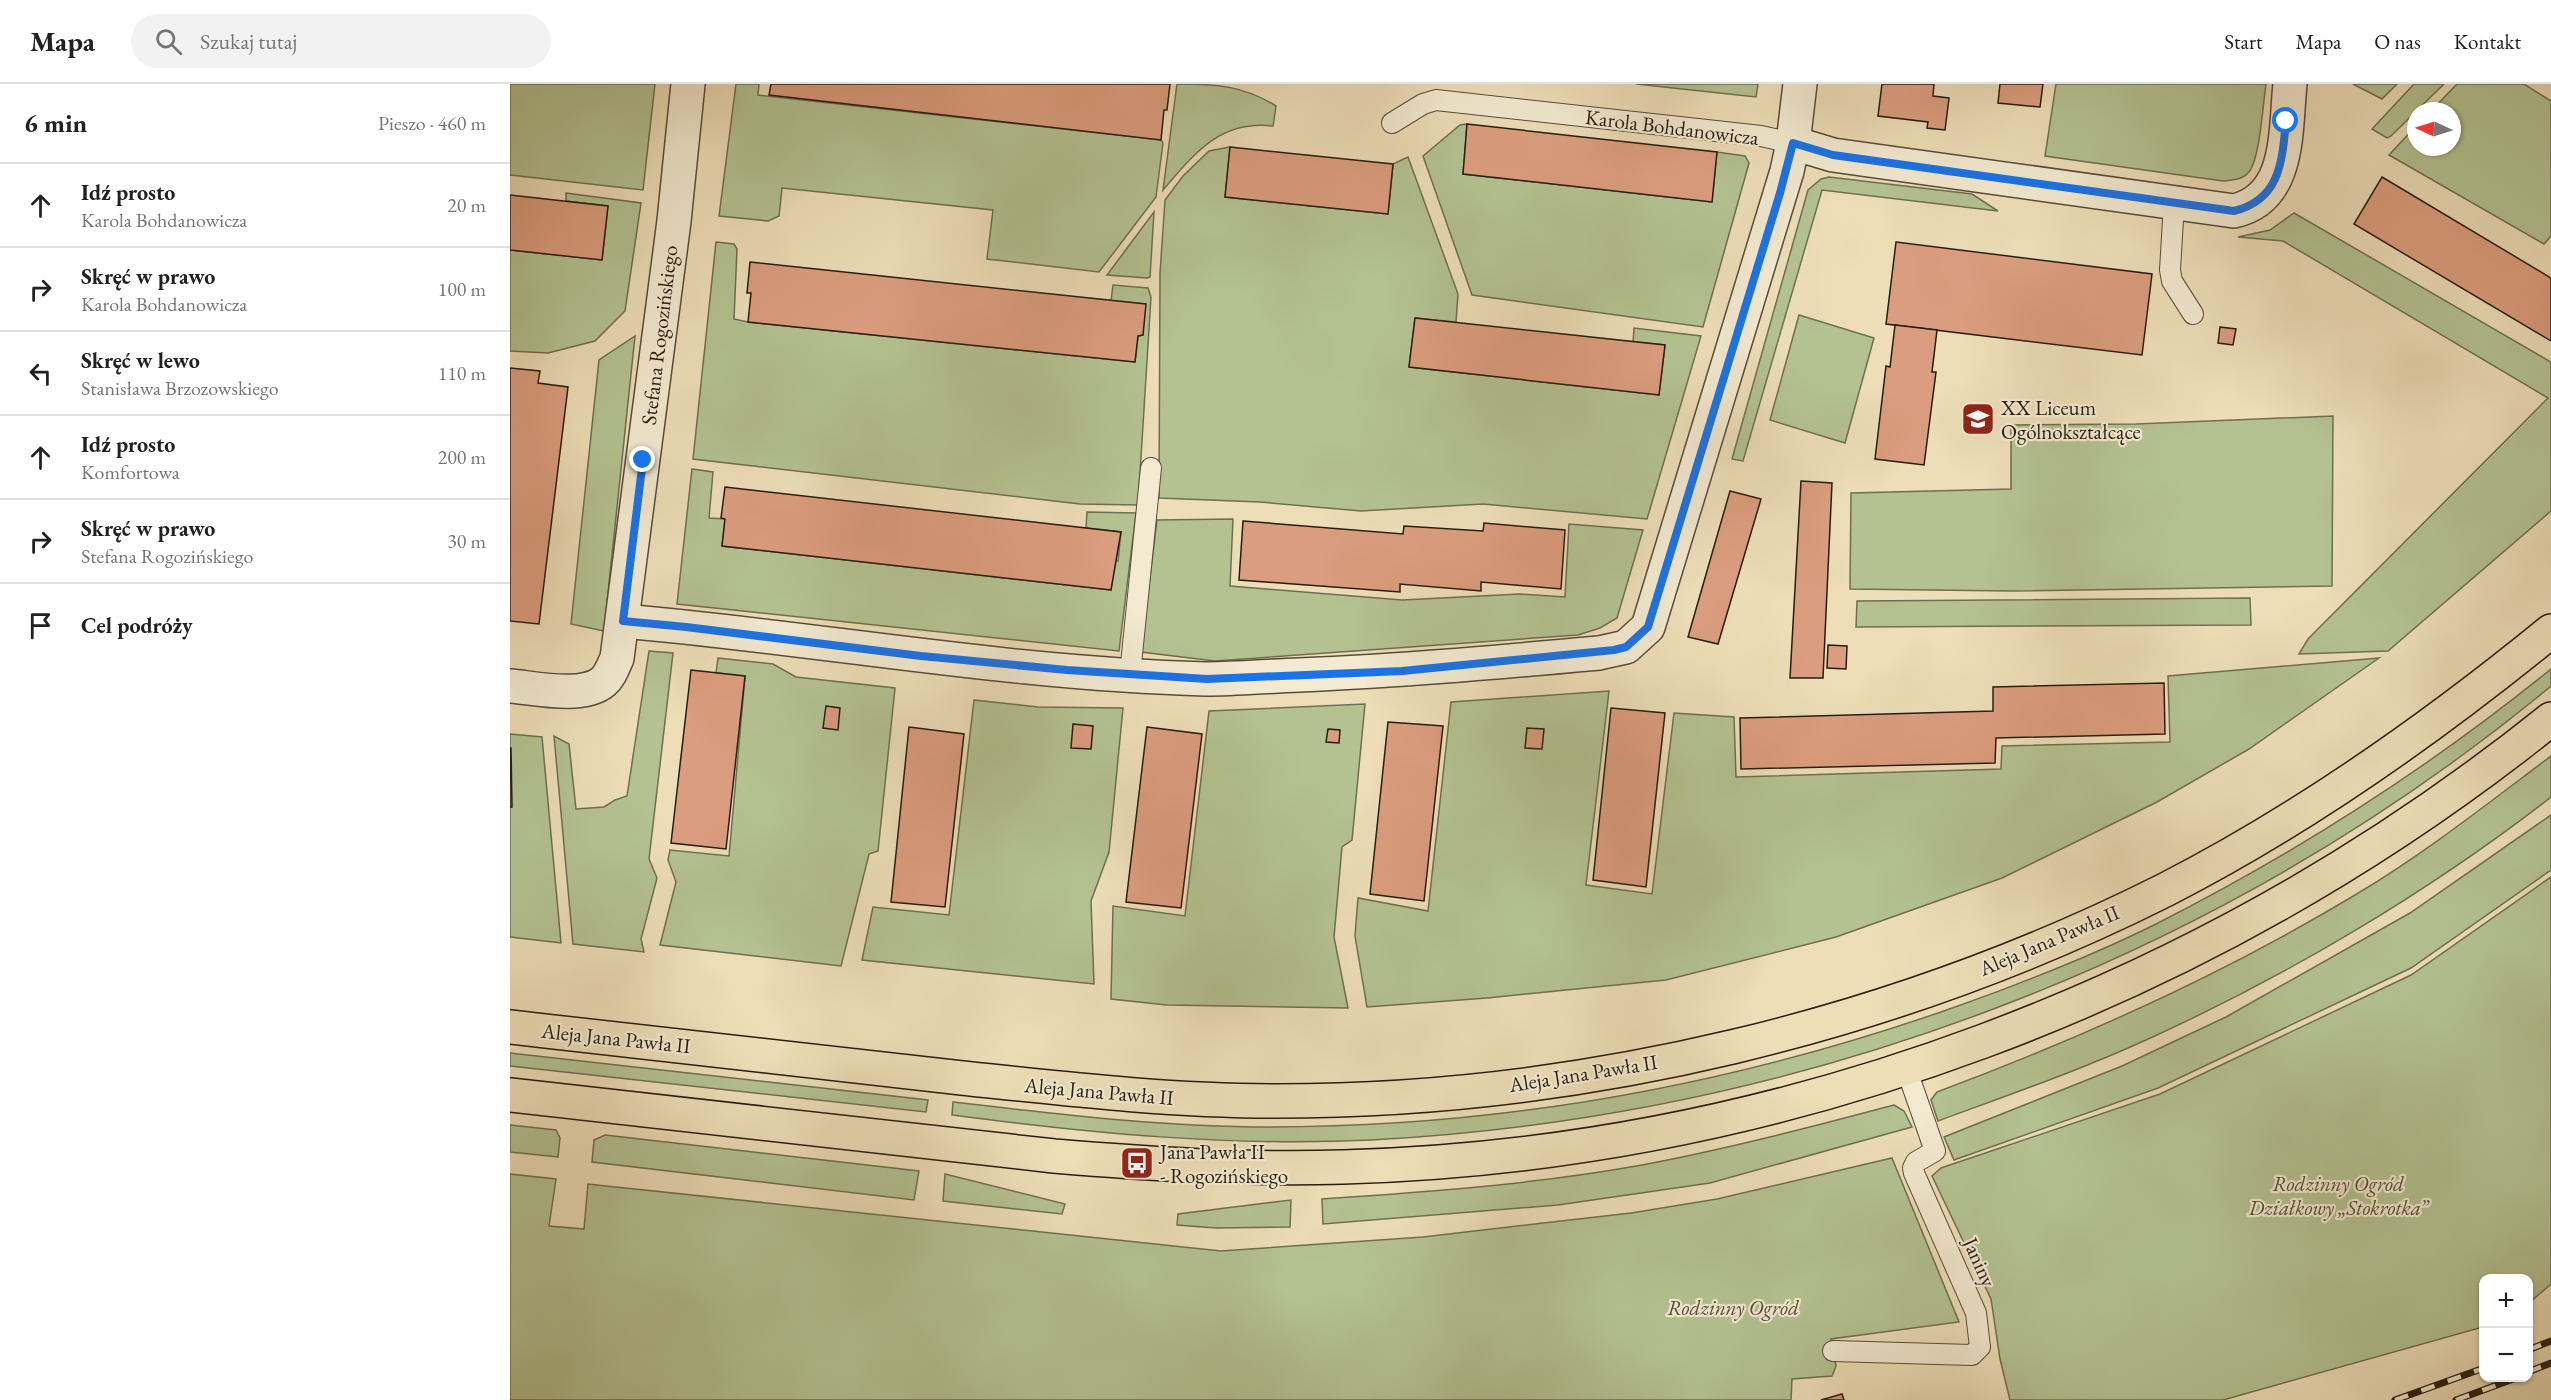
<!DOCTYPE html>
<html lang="pl">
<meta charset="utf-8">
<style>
body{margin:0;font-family:"EB Garamond",serif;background:#f2f2f2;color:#202124}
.controls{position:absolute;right:18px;bottom:18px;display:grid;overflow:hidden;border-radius:12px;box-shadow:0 2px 4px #0004}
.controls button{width:54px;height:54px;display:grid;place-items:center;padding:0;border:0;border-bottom:2px solid #e0e0e0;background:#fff;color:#202124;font:30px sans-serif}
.compass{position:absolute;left:1897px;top:18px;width:54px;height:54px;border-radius:50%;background:#fff;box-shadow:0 2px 4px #0004;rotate:274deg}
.stop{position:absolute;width:18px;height:18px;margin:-14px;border:4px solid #1a73e8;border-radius:50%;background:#fff}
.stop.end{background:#1a73e8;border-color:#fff;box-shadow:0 2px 6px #0008}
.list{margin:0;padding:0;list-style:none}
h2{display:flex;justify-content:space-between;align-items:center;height:78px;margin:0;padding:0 24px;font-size:26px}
h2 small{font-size:20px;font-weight:400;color:#757577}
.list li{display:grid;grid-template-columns:39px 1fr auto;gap:18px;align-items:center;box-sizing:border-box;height:84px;padding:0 24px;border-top:2px solid #e0e0e0}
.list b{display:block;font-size:22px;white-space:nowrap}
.list p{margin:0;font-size:20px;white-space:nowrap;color:#757577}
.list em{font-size:20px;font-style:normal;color:#757577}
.icon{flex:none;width:33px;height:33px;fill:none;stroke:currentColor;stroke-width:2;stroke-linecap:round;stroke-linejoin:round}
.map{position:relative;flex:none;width:2041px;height:1316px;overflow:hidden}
header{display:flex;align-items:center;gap:36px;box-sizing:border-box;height:84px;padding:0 30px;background:#fff;border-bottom:2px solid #e0e0e0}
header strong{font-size:28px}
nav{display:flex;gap:33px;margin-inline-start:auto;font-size:21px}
.search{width:420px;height:54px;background:#f2f2f2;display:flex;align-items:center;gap:15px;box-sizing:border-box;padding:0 21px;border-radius:33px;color:#757577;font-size:22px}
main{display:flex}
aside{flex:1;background:#fff}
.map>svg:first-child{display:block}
.green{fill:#b4c292;stroke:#6e6f51;stroke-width:1.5}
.building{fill:#db9d7f;stroke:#271c10;stroke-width:1.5}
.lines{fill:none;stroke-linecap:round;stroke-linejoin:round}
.lane-casing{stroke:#584c3a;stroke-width:22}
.street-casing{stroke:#584c3a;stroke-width:36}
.primary-casing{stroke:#271c10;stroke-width:36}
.lane{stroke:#f3ead1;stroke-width:20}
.street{stroke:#f3ead1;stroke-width:33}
.primary{stroke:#eddeb8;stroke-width:33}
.rail-casing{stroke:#271c10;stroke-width:7}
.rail{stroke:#f3ead1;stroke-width:4.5;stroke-dasharray:14;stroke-linecap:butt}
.route{stroke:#1a73e8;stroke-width:8}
.labels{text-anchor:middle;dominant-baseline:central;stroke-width:4.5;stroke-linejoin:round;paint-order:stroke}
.street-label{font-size:21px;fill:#271c10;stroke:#f3ead1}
.poi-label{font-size:21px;fill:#271c10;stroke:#f3ead1;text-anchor:start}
.park-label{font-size:21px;font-style:italic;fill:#514e37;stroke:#f3ead1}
</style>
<header>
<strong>Mapa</strong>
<div class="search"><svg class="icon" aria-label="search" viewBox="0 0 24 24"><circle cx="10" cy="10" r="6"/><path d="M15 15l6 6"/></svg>Szukaj tutaj</div>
<nav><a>Start</a><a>Mapa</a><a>O nas</a><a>Kontakt</a></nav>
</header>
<main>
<aside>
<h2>6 min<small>Pieszo · 460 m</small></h2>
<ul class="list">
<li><svg class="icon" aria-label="ahead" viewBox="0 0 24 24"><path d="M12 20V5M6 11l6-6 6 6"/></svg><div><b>Idź prosto</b><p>Karola Bohdanowicza</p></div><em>20 m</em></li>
<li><svg class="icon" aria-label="right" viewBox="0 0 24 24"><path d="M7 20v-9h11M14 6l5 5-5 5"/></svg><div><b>Skręć w prawo</b><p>Karola Bohdanowicza</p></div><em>100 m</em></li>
<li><svg class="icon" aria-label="left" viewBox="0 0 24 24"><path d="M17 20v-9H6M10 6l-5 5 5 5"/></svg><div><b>Skręć w lewo</b><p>Stanisława Brzozowskiego</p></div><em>110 m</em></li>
<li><svg class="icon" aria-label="ahead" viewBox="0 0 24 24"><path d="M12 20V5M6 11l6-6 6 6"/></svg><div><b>Idź prosto</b><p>Komfortowa</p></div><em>200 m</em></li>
<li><svg class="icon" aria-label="right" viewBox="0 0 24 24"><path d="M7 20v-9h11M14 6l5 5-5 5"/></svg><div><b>Skręć w prawo</b><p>Stefana Rogozińskiego</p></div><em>30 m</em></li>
<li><svg class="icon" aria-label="arrive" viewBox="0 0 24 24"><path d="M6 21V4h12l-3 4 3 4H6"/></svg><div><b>Cel podróży</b></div></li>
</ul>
</aside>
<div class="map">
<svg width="2041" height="1316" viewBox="0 0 2041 1316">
<rect width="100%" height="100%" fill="#eddeb8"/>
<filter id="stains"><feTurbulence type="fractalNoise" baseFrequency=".00333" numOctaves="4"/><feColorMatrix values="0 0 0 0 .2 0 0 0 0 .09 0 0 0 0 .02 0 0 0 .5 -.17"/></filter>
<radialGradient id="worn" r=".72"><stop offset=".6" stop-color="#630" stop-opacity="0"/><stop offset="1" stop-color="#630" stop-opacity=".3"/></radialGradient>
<g class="green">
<polygon points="0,0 145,0 133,106 0,91"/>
<polygon points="226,0 249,0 248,11 651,56 653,59 646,113 589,188 477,175 483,126 272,104 269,132 258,137 209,132"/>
<path d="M667 0C705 0 732 1 766 22L763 42C710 36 685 69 653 106Z"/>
<polygon points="1126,0 1248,0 1246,13"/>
<path d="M1546 0H1756C1753 19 1750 74 1739 88 1732 96 1722 96 1713 97L1535 72Z"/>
<polygon points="1843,0 1887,0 1872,15"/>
<polygon points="1904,0 1934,0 1881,52 1877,54 1862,45"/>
<polygon points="1947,0 2014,0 2041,17 2041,152 2034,160 1879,71 1906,42 1906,63 1942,63 1942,27 1921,27"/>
<polygon points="957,40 953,90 1202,118 1207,68 1235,72 1239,79 1193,243 962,211 913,72 950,41"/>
<polygon points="720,63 715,113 878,130 883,80 898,73 948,210 946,238 905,234 899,283 1149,311 1155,261 1123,258 1124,244 1191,252 1137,435 973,420 851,427 750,418 649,414 650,189 655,116 673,92 699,67"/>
<polygon points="1319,93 1462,110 1488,127 1312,106 1233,377 1222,375 1298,106 1311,95"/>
<polygon points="56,109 131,119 115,227 85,257 38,269 0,267 0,166 92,176 98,122 56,117"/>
<polygon points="644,128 640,193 637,194 597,191"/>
<polygon points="1784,129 2041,278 2041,427 1878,567 1789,570 1798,555 2038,314 1773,157 1728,153 1760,146"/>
<polygon points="206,158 224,160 227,165 224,235 238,238 625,278 628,252 633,250 601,217 603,201 638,204 641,213 628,421 570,420 183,375"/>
<polygon points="1289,231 1364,254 1335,359 1260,336"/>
<polygon points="125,252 94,547 61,540 89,276"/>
<polygon points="1823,332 1822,502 1502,507 1340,505 1341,409 1501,405 1501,341 1626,340"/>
<polygon points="182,385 203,388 199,434 215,435 212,462 601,506 605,477 608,477 611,448 576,444 577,428 626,429 609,567 167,520"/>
<polygon points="723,435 720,502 892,516 1010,510 1055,513 1059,440 1133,446 1107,534 1090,544 1068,551 705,577 631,568 647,436"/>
<polygon points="1740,514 1741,541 1346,543 1347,517"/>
<polygon points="139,567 163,569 139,775 147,794 131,855 134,868 63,860 44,652 59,660 66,725 94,723 105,716 117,712"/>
<polygon points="208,574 263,580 286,593 385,604 368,767 359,770 331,882 150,861 166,798 158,776 160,766 219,772 235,593 206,589"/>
<polygon points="1869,574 1739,665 1647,718 1492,794 1326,853 1156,896 977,914 857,923 845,852 848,814 918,827 941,618 1099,607 1076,801 1142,810 1164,629 1224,633 1226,693 1491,685 1492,662 1660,658 1658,592"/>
<path d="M2041 585V602C1709 877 1290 1033 861 1056 721 1063 581 1049 442 1031L443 1018C548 1030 653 1043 759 1043 995 1043 1225 1001 1448 922 1515 898 1582 872 1646 840 1786 769 1919 684 2041 585Z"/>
<polygon points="464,616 528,623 613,624 599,768 581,817 584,900 352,876 363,823 439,831"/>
<polygon points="855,620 842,756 832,763 824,853 838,924 657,921 601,915 603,822 675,832 699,627"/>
<polygon points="0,650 32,653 51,859 0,853"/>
<path d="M2041 672V713C1919 808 1777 892 1636 956 1568 987 1498 1011 1428 1037L1421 1016 1427 1008C1572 954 1712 891 1845 811 1914 770 1977 720 2041 672Z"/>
<polygon points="2041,731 2041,786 1901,884 1648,1004 1444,1076 1434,1053 1612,982 1716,933 1900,829"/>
<polygon points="2041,793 2041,1200 2019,1219 2018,1194 1974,1194 1973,1243 1713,1316 1500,1316 1490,1275 1481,1215 1422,1092 1431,1084 1650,1010 1901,891"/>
<polygon points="0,969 418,1016 416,1028 0,982"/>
<path d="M1384 1021 1394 1027 1402 1043 1200 1099 1048 1121 813 1140 812 1115C919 1108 1027 1100 1132 1081 1217 1065 1301 1043 1384 1021Z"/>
<polygon points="0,1041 46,1046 50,1054 48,1073 0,1068"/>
<polygon points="95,1051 409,1087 404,1116 82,1078 84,1056"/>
<polygon points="1382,1074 1449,1238 1321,1255 1326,1282 1322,1292 1282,1295 1281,1316 0,1316 0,1090 46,1095 39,1142 74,1145 78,1100 711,1167 913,1153 1121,1129 1207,1115"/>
<polygon points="435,1090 555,1120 552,1130 433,1117"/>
<polygon points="781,1116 780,1143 706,1144 667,1141 668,1130"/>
</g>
<g class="building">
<polygon points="261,0 660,0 657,26 654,26 651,56 259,11"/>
<polygon points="1372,0 1424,0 1423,12 1439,14 1435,46 1417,44 1418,38 1368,32"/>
<polygon points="1490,0 1533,0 1530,23 1488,19"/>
<polygon points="957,40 1207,68 1202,118 953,90"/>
<polygon points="720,63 883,80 878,130 715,113"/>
<polygon points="1872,93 2041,194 2041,257 1844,140"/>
<polygon points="0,111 98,122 92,176 0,166"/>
<polygon points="1386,158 1642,190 1632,271 1376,240"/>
<polygon points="240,178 636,220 633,251 628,252 625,278 238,238 241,209 237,209"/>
<polygon points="905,234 1155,261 1149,311 899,283"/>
<polygon points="1385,241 1427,246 1422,288 1426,288 1414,381 1365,375 1376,282 1380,283"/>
<polygon points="1710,243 1726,245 1723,261 1708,259"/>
<polygon points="0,284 30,287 28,299 58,303 29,540 0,537"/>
<polygon points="1291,397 1322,399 1313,594 1280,594"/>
<polygon points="215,403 611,448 601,506 212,462 215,435 211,434"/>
<polygon points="1220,407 1251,415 1208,560 1178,553"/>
<polygon points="733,437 893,450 894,442 973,447 974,439 1055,446 1051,505 971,498 971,507 890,500 890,508 729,496"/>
<polygon points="1318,561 1337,562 1336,585 1317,584"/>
<polygon points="181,586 235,592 216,765 161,759"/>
<polygon points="1654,599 1655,650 1486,654 1485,679 1231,685 1230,634 1483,627 1483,603"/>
<polygon points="316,622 330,624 328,646 313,644"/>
<polygon points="1101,624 1155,629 1136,803 1083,796"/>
<polygon points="878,638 933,642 914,817 860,810"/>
<polygon points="563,640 583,642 581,665 561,664"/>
<polygon points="399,643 454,650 435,823 381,818"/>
<polygon points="637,643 692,650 671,824 616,818"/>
<polygon points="1017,644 1034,645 1032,665 1015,664"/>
<polygon points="818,645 830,646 829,659 816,658"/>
<polygon points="0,664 1,664 2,723 0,723"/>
<polygon points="1332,1310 1334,1316 1311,1316"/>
</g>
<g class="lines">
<defs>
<g id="lane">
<polyline points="882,39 913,20 926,16 1251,52 1283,59"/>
<polyline points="1664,119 1660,186 1662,197 1683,230"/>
<polyline points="620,590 641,384"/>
<polyline points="1323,1267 1462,1271 1470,1263 1466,1229 1404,1089 1403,1084 1406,1078 1425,1067 1396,984"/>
</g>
<g id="street">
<path d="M1283 59 1323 71 1724 127C1781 114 1775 47 1780 0"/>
<path d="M113 537C308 554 500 590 696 595 727 595 758 592 789 591 889 587 989 578 1089 569L1116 563 1138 543 1277 87 1283 59 1290 0"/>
<path d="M0 602C25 604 72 615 93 598 100 592 103 583 107 574L164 137 178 0"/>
</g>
<g id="primary">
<path d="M0 943C151 960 302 978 452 994 557 1005 661 1017 766 1017 1071 1017 1382 943 1655 806 1794 735 1921 645 2041 547"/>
<path d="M0 1011 544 1072C640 1080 736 1086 833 1083 1270 1071 1700 909 2041 635"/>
</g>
</defs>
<use href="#lane" class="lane-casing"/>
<use href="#street" class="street-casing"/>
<use href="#primary" class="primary-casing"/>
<use href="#lane" class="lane"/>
<use href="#street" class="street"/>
<use href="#primary" class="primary"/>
<defs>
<g id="rail">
<polyline points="2018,1266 2041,1257"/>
<polyline points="2018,1288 2041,1279"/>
<polyline points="1885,1316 1974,1284"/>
<polyline points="1946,1316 2006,1294"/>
</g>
</defs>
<use href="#rail" class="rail-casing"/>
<use href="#rail" class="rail"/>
</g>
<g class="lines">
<path class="route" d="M133 376 113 537 176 543 411 572 557 586 697 595 892 587 1104 566 1116 563 1138 543 1270 109 1283 59 1323 71 1724 127C1770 116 1772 78 1776 37"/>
</g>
<defs>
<symbol id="school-square" viewBox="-11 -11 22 22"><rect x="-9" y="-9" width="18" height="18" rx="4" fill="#8f2418" stroke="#f3ead1"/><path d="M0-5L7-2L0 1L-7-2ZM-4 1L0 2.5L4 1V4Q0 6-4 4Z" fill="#fff"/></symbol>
<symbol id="bus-square" viewBox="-11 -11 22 22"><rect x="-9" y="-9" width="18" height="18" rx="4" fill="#8f2418" stroke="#f3ead1"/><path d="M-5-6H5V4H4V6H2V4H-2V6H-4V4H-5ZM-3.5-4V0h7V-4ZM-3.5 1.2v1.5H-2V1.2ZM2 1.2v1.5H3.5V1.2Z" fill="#fff"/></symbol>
</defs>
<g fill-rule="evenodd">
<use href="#school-square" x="1449" y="316" width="38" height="38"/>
<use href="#bus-square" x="608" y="1060" width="38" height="38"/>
</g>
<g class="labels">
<g class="street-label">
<text transform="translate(1162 43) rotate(7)">Karola Bohdanowicza</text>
<text transform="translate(149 251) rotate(-83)">Stefana Rogozińskiego</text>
<text transform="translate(1539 856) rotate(-23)">Aleja Jana Pawła II</text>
<text transform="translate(106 954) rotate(6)">Aleja Jana Pawła II</text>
<text transform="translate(1073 989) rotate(-9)">Aleja Jana Pawła II</text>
<text transform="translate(589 1007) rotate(5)">Aleja Jana Pawła II</text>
<text transform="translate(1470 1178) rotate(66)">Janiny</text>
</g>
<g class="poi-label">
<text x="1491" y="323">XX Liceum<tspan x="1491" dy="24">Ogólnokształcące</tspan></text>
<text x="650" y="1067">Jana Pawła II<tspan x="650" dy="24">- Rogozińskiego</tspan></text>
</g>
<g class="park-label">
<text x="1828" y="1099">Rodzinny Ogród<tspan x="1828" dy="24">Działkowy „Stokrotka”</tspan></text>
<text x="1223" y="1223">Rodzinny Ogród</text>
</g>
</g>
<rect width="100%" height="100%" filter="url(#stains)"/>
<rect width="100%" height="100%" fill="url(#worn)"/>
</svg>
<div class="controls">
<button>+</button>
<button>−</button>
</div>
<svg class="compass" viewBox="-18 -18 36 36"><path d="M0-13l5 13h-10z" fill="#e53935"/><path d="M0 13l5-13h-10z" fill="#757577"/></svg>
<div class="stop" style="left:1776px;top:37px"></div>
<div class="stop end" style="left:133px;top:376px"></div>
</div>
</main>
